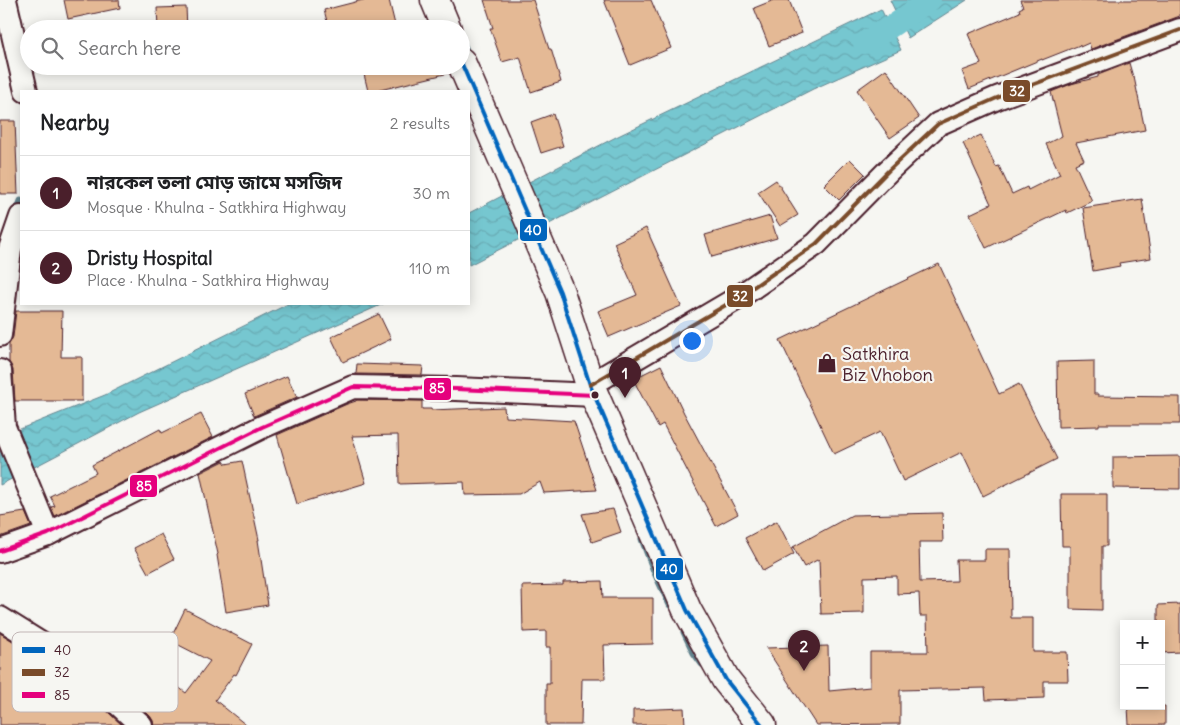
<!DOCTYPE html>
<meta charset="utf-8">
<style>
body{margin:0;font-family:Delius,"Noto Sans Bengali",sans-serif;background:#f6f6f6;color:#202124}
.controls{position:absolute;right:15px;bottom:15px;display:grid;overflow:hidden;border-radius:0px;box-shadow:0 2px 12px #0003}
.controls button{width:45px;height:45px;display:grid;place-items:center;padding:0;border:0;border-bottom:1px solid #e0e0e0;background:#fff;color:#202124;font:25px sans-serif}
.you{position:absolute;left:691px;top:340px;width:18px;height:18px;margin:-12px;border:4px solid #fff;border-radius:50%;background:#1a73e8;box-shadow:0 0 0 8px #1a73e833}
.badge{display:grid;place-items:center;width:32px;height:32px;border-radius:50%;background:#4a1f2b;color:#fff;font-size:16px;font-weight:700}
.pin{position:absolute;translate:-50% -41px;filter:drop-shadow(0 1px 2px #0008)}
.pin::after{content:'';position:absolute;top:26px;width:18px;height:15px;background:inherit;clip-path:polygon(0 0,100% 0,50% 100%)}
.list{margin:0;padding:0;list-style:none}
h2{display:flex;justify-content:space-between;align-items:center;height:65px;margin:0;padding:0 20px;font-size:21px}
h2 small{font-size:16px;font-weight:400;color:#757577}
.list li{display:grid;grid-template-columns:32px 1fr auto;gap:15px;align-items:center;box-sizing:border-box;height:75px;padding:0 20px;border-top:1px solid #e0e0e0}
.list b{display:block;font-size:19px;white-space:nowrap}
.list p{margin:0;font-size:16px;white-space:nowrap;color:#757577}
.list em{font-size:16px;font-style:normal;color:#757577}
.icon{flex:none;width:28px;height:28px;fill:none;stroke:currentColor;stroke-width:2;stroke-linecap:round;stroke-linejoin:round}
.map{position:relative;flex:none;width:1180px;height:725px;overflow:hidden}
.search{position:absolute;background:#fff;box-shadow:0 2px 12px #0003;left:20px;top:20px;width:450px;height:55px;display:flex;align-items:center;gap:12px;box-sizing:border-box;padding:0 18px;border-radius:28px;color:#757577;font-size:19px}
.panel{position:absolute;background:#fff;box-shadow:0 2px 12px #0003;left:20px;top:90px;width:450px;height:215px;border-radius:0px}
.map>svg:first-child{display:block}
.water{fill:url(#water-waves);stroke:#64848e}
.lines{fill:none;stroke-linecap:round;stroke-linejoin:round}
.stream{stroke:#64848e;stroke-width:7}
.canal{stroke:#76c7d0;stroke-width:22}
.building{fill:#e4b995;stroke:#4a1f2b}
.minor-casing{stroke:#4a1f2b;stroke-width:26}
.highway-casing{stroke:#4a1f2b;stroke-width:31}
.minor{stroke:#f6f6f2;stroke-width:22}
.highway{stroke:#f6f6f2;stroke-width:28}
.bus-1-casing{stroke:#f6f6f2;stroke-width:8}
.bus-2-casing{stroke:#f6f6f2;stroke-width:8}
.bus-3-casing{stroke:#f6f6f2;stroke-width:8}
.bus-1{stroke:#0065bd;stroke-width:4}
.bus-2{stroke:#7a4b2a;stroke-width:4}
.bus-3{stroke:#e5007d;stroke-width:4}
.bus-dot{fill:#4a1f2b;stroke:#f6f6f2;stroke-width:2}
.labels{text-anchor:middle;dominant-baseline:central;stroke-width:4.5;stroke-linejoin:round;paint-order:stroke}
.poi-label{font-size:18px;fill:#4a1f2b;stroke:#f6f6f2;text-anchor:start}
.key{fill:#f6f6f2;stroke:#c2b6b6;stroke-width:1}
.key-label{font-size:14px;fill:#4a1f2b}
.line-badge{stroke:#f6f6f2;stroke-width:2}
.badge-label{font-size:14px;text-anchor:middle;font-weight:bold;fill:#fff}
</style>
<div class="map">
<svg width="1180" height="725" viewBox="0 0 1180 725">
<defs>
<pattern id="water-waves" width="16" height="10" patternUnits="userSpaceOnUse" patternTransform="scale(1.25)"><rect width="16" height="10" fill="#76c7d0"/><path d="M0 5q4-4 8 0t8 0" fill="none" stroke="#68aab3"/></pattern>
</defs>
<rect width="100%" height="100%" fill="#f6f6f2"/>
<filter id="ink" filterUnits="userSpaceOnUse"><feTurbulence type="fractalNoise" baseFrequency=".02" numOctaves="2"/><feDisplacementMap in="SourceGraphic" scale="10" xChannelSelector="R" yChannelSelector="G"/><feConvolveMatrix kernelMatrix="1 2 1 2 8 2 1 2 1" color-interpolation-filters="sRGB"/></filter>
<g filter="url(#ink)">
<g class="water">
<polygon points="890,0 967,0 908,38"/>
<polygon points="881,9 901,50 813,89 469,265 469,213 616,137"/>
<polygon points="288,304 383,304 139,412 0,485 0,437 105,395"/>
</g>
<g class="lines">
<g class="stream">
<polyline points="461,39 469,57"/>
<polyline points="16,215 21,201"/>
<polyline points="642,539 654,571 670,605"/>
<polyline points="684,632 694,653 702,664"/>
</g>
<polyline class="canal" points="864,43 882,33 930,0"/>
</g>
<g class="building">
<polygon points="64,0 119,0 120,8 68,19"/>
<polygon points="363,0 389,0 396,29 329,29 324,10"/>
<polygon points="484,0 533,0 549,49 551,49 561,82 531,92 520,57 502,62 490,28 493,28"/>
<polygon points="604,0 651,0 671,48 630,65"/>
<polygon points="774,0 789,0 802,33 769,46 754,8"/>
<polygon points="1020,0 1180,0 1180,16 1091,49 1089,43 1080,47 1080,45 1042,60 1042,59 969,89 962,71 981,64 968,34 1020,12 1019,9 1023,7"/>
<polygon points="186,7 187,29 158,29 157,8"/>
<polygon points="1129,63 1133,77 1134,77 1145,130 1076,143 1084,160 1075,164 1092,201 1067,213 1066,210 986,248 970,214 991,204 963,143 981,135 996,167 999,166 1012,194 1027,187 1028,190 1060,174 1046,144 1062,136 1051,92 1071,84 1098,77 1098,75"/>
<polygon points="362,66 446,66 449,73 376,91 368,91"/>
<polygon points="886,69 919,118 890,138 857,90"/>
<polygon points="553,114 563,146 541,153 531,122"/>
<polygon points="0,121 15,121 18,194 0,194"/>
<polygon points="850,159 865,174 839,200 824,185"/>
<polygon points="776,180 798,215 780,226 758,192"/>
<polygon points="1142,199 1151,258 1119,263 1120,266 1093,271 1083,208"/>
<polygon points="770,216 777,238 712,257 705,235"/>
<polygon points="646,228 681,306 609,337 598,311 637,295 614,243"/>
<polygon points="939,264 999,394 1019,384 1057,459 983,496 962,452 903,481 880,432 834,454 780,340"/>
<polygon points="16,311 62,311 61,357 82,357 82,401 15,401 13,370 9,362 9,344 13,337"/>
<polygon points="379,314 391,339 343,362 331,337"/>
<polygon points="1094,361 1094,394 1098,394 1098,396 1180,397 1180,424 1099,424 1099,426 1058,427 1057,362"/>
<polygon points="357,364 423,366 422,375 356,374"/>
<polygon points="661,365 684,413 738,514 716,526 663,424 658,427 633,379"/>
<polygon points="287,376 297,397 254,416 245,394"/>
<polygon points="356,400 422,401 422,409 431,409 431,410 504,407 505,417 574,421 597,490 544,493 540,482 519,494 465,495 464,482 399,484 398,435 352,436 366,483 297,504 277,435 347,404 356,401"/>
<polygon points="201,414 213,437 55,516 51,507 55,506 50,496 96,473 92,465 160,429 162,433"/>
<polygon points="1180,456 1180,489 1113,488 1113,457"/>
<polygon points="224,461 226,464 242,461 259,540 258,540 268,605 226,612 217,555 218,554 200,473"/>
<polygon points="1061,494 1107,494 1107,546 1102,546 1102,610 1070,609 1070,546 1062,546"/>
<polygon points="613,509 621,532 592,542 582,514"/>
<polygon points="25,512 31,526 0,537 0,516"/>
<polygon points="942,513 943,542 919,542 920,582 957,581 956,560 985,560 985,549 1010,549 1011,618 1033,618 1033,652 1067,652 1068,681 1044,681 1044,698 986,700 985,688 900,690 900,724 816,725 766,648 828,646 829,691 870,687 870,652 928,652 927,616 920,616 919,593 897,594 897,576 864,577 864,613 821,614 819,559 804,567 793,547 852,515"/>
<polygon points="777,521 794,554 763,571 745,538"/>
<polygon points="161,534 174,559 148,573 134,548"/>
<polygon points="602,581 603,598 653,598 653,644 604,645 605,679 582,679 581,725 546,725 546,684 550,684 550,647 546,647 546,631 523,632 522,586 563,585 563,582"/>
<polygon points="1180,604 1180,652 1161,653 1161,624 1158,624 1158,605"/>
<polygon points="185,609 252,644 236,675 234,674 215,700 246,725 154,725 153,721 150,716 142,708 165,677 186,693 210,661 165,638 171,638"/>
<polygon points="0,633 16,643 17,683 38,657 69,676 122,725 0,725"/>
<polygon points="1128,706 1165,706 1165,725 1129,725"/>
<polygon points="684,708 685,725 633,725 633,710"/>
</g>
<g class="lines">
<defs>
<g id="minor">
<polyline points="5,0 26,91"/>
<polyline points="0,335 10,249 21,217"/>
<polyline points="0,371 4,427 48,534"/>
<polyline points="590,385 736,299 816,244 889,170 938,124 997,98 1180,30"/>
<polyline points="0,551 48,534 262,427 353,387 456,389 595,395"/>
<polyline points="0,618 77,666 141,725"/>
</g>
<g id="highway">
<polyline points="435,0 447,29"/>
<polyline points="461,62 560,292 590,385 687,610 726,680 762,725"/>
</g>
</defs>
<use href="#minor" class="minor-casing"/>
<use href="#highway" class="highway-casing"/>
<use href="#minor" class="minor"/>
<use href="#highway" class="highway"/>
<defs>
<polyline id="bus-1" points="461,62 560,292 590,385 687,610 726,680 762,725"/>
<polyline id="bus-2" points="590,385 736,299 816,244 889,170 938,124 997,98 1180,30"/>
<polyline id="bus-3" points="0,551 48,534 262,427 353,387 456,389 595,395"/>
</defs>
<use href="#bus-1" class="bus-1-casing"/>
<use href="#bus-2" class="bus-2-casing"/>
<use href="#bus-3" class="bus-3-casing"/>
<use href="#bus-1" class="bus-1"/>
<use href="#bus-2" class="bus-2"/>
<use href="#bus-3" class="bus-3"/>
</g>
</g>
<defs>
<symbol id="shop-bare" viewBox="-9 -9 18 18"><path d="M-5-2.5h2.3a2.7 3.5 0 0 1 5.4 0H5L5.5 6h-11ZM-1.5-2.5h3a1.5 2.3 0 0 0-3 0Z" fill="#4a1f2b" stroke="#f6f6f2" stroke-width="2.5" paint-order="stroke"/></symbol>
</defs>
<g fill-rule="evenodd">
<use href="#shop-bare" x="813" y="349" width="28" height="28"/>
</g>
<circle class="bus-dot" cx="595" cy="395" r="4.5"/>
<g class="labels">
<g class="poi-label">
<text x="842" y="353">Satkhira<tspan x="842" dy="21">Biz Vhobon</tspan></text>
</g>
</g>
<rect x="12" y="632" width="166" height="80" rx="8" class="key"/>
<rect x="22" y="647" width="23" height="6" fill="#0065bd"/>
<rect x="22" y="669" width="23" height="7" fill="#7a4b2a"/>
<rect x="22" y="692" width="23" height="6" fill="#e5007d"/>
<g class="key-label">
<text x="54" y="655">40</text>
<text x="54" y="677">32</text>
<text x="54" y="700">85</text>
</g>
<g class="line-badge">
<rect x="1002" y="79" width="29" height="24" rx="5" fill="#7a4b2a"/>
<rect x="519" y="218" width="29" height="24" rx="5" fill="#0065bd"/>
<rect x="726" y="284" width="28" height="24" rx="5" fill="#7a4b2a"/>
<rect x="423" y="377" width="29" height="24" rx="5" fill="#e5007d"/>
<rect x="129" y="474" width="29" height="24" rx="5" fill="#e5007d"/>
<rect x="655" y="557" width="29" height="24" rx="5" fill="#0065bd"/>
</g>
<g class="badge-label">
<text x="1017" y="96">32</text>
<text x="533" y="235">40</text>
<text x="740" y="301">32</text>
<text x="437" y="393">85</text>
<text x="144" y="491">85</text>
<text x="669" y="574">40</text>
</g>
</svg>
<div class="controls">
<button>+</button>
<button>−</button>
</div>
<div class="you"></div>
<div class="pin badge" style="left:625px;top:398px">1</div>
<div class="pin badge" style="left:804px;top:671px">2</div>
<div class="search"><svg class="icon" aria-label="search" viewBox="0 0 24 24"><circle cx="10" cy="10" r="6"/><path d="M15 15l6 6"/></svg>Search here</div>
<section class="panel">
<h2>Nearby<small>2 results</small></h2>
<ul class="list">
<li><span class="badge">1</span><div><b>নারকেল তলা মোড় জামে মসজিদ</b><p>Mosque · Khulna - Satkhira Highway</p></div><em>30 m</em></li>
<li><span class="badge">2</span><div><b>Dristy Hospital</b><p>Place · Khulna - Satkhira Highway</p></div><em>110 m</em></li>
</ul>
</section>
</div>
